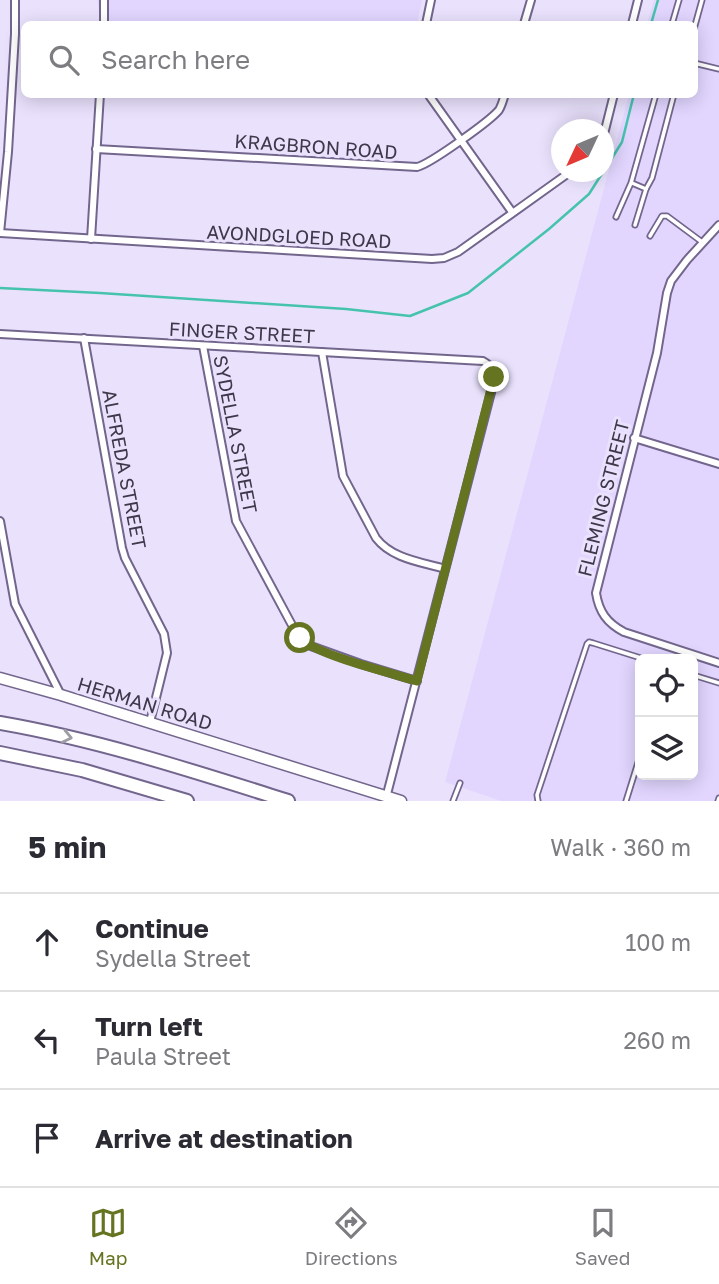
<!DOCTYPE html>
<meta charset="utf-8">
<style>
body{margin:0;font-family:"Golos Text",sans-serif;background:#f2f2f3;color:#2b2b33}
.controls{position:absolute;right:21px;bottom:21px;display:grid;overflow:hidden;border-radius:10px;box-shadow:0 4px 18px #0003}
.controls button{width:63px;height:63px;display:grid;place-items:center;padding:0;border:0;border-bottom:2px solid #e1e1e2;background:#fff;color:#2b2b33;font:35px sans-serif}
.compass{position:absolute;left:551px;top:119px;width:63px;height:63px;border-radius:50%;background:#fff;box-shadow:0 4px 18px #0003;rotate:226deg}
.stop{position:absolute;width:21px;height:21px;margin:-16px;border:5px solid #657421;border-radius:50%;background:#fff}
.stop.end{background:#657421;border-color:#fff;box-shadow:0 2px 7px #0008}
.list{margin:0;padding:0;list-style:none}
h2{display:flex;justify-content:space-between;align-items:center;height:91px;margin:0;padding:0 28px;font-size:30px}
h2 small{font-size:23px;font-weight:400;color:#7c7c81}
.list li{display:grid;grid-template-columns:46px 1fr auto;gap:21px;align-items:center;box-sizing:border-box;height:98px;padding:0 28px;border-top:2px solid #e1e1e2}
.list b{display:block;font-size:26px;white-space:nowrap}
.list p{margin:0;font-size:23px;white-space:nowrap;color:#7c7c81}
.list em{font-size:23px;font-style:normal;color:#7c7c81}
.icon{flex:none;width:38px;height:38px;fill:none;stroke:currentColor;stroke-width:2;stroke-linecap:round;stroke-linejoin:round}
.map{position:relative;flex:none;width:719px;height:801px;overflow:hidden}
.search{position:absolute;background:#fff;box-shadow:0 4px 18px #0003;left:21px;right:21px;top:21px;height:77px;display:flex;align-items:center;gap:18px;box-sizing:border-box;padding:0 24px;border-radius:10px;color:#7c7c81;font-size:26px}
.sheet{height:385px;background:#fff}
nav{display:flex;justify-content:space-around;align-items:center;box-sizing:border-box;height:98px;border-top:2px solid #e1e1e2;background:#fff;font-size:19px;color:#7c7c81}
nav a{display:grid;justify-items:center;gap:4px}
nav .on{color:#657421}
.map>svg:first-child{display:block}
.built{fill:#e2d6ff;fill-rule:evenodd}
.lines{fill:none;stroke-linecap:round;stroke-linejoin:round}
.stream{stroke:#46c3ad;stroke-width:2.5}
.lane-casing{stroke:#73668d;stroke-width:7}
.street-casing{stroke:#73668d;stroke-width:10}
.secondary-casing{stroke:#73668d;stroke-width:13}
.highway-casing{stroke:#73668d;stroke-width:16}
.lane{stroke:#fff;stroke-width:3.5}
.street{stroke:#fff;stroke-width:6}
.secondary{stroke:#fff;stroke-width:10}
.highway{stroke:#fff;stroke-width:12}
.oneway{stroke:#9e9ca4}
.route{stroke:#657421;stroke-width:9}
.labels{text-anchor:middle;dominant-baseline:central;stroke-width:6;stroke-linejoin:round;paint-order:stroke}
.street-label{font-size:19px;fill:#3e384a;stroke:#eae2fd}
</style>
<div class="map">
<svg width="719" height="801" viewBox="0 0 719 801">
<rect width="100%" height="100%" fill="#eae2fd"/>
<g class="built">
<polygon points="97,0 422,0 417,24 101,24"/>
<path d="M654 0H719V801H501L445 782 629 95 694 94V24H647ZM640 659H693V775H640Z"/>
</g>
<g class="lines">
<g class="stream">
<polyline points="651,24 658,0"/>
<polyline points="604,171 622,142 634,94"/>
<polyline points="0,288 100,293 346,309 410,316 468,293 549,229 589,194 603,172"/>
</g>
<defs>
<g id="lane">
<polyline points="672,24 679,0"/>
<polyline points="694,29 702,0"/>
<polyline points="694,63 719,69"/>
<polyline points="632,183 646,189"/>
<polyline points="616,217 631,183 656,94"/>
<polyline points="635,225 646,189 652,178 674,94"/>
<polyline points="650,236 662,216 667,216 702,242"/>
<polyline points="693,675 719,683"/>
<polyline points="453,801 460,783"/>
<polyline points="538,801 537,795 587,644 589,642 593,643 644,659"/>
<polyline points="626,801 640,756"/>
<polyline points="718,801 719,798"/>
</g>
<g id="street">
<polyline points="104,24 104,0"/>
<polyline points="426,24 431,0"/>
<polyline points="524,24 531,0"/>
<polyline points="632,24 638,0"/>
<polyline points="428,94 512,212"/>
<polyline points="604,134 614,94"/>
<path d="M96 149 417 167C430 164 490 121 499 110 502 105 503 100 505 94"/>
<path d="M719 225 687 260 671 281 667 293 657 353 596 593C599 612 607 623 624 632L719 663"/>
<polyline points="0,233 432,259 444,258 458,252 570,172"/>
<polyline points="0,233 8,152 15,34 15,0"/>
<polyline points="91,239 100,94"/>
<path d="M0 334 483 361C492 366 495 371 494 381L386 798"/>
<polyline points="84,338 122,548 125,558 164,634 167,653 150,722"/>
<polyline points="203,346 236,521 293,627 300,638 308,645 361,664 417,681"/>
<path d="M322 352 343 476 376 538C392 559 422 562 445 569"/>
<polyline points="634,438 719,464"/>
<polyline points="0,521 15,604 61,695"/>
</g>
<polyline id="secondary" points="0,678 61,695 401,801"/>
<g id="highway">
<path d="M0 723C98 740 193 771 288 801"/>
<polyline points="0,753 82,770 187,801"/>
</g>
</defs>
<use href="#lane" class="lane-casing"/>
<use href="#street" class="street-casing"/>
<use href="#secondary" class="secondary-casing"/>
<use href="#highway" class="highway-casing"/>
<use href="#lane" class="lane"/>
<use href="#street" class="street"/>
<use href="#secondary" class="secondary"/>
<use href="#highway" class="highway"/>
</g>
<defs><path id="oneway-chevron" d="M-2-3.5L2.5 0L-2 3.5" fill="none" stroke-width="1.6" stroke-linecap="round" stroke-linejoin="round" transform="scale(1.75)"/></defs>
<use class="oneway" href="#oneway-chevron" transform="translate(67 737) rotate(13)"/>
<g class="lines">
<path class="route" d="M300 638C316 655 391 673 417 681L494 377"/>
</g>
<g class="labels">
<g class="street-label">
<text transform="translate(316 146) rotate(4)">KRAGBRON ROAD</text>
<text transform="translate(299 236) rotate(3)">AVONDGLOED ROAD</text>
<text transform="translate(242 332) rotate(3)">FINGER STREET</text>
<text transform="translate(236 434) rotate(79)">SYDELLA STREET</text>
<text transform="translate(125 469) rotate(79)">ALFREDA STREET</text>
<text transform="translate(603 498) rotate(-76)">FLEMING STREET</text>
<text transform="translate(145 703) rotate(17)">HERMAN ROAD</text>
</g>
</g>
</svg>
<div class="controls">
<button><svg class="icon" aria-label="locate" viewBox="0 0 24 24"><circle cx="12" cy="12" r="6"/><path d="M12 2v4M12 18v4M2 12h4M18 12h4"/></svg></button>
<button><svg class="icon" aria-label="layers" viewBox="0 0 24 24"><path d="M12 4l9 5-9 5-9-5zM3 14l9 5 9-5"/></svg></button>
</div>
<svg class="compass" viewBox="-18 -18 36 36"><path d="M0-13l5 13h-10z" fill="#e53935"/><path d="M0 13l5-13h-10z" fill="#7c7c81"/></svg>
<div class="stop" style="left:300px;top:638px"></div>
<div class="stop end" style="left:494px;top:377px"></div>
<div class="search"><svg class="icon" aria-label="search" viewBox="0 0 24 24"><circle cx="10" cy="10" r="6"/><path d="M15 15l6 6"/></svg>Search here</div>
</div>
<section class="sheet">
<h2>5 min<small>Walk · 360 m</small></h2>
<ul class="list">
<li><svg class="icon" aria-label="ahead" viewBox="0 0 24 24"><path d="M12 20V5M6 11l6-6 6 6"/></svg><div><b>Continue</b><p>Sydella Street</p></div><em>100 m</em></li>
<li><svg class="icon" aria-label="left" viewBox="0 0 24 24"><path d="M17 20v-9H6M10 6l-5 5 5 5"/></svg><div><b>Turn left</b><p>Paula Street</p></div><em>260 m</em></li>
<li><svg class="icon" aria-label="arrive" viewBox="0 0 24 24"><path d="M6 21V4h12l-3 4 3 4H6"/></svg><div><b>Arrive at destination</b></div></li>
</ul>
</section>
<nav>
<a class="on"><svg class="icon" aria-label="map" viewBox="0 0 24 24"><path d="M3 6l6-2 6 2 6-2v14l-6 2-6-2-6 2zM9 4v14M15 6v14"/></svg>Map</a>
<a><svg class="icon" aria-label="directions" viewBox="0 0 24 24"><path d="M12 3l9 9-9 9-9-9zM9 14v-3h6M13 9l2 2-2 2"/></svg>Directions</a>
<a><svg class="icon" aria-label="saved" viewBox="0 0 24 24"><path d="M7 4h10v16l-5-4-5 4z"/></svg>Saved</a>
</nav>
